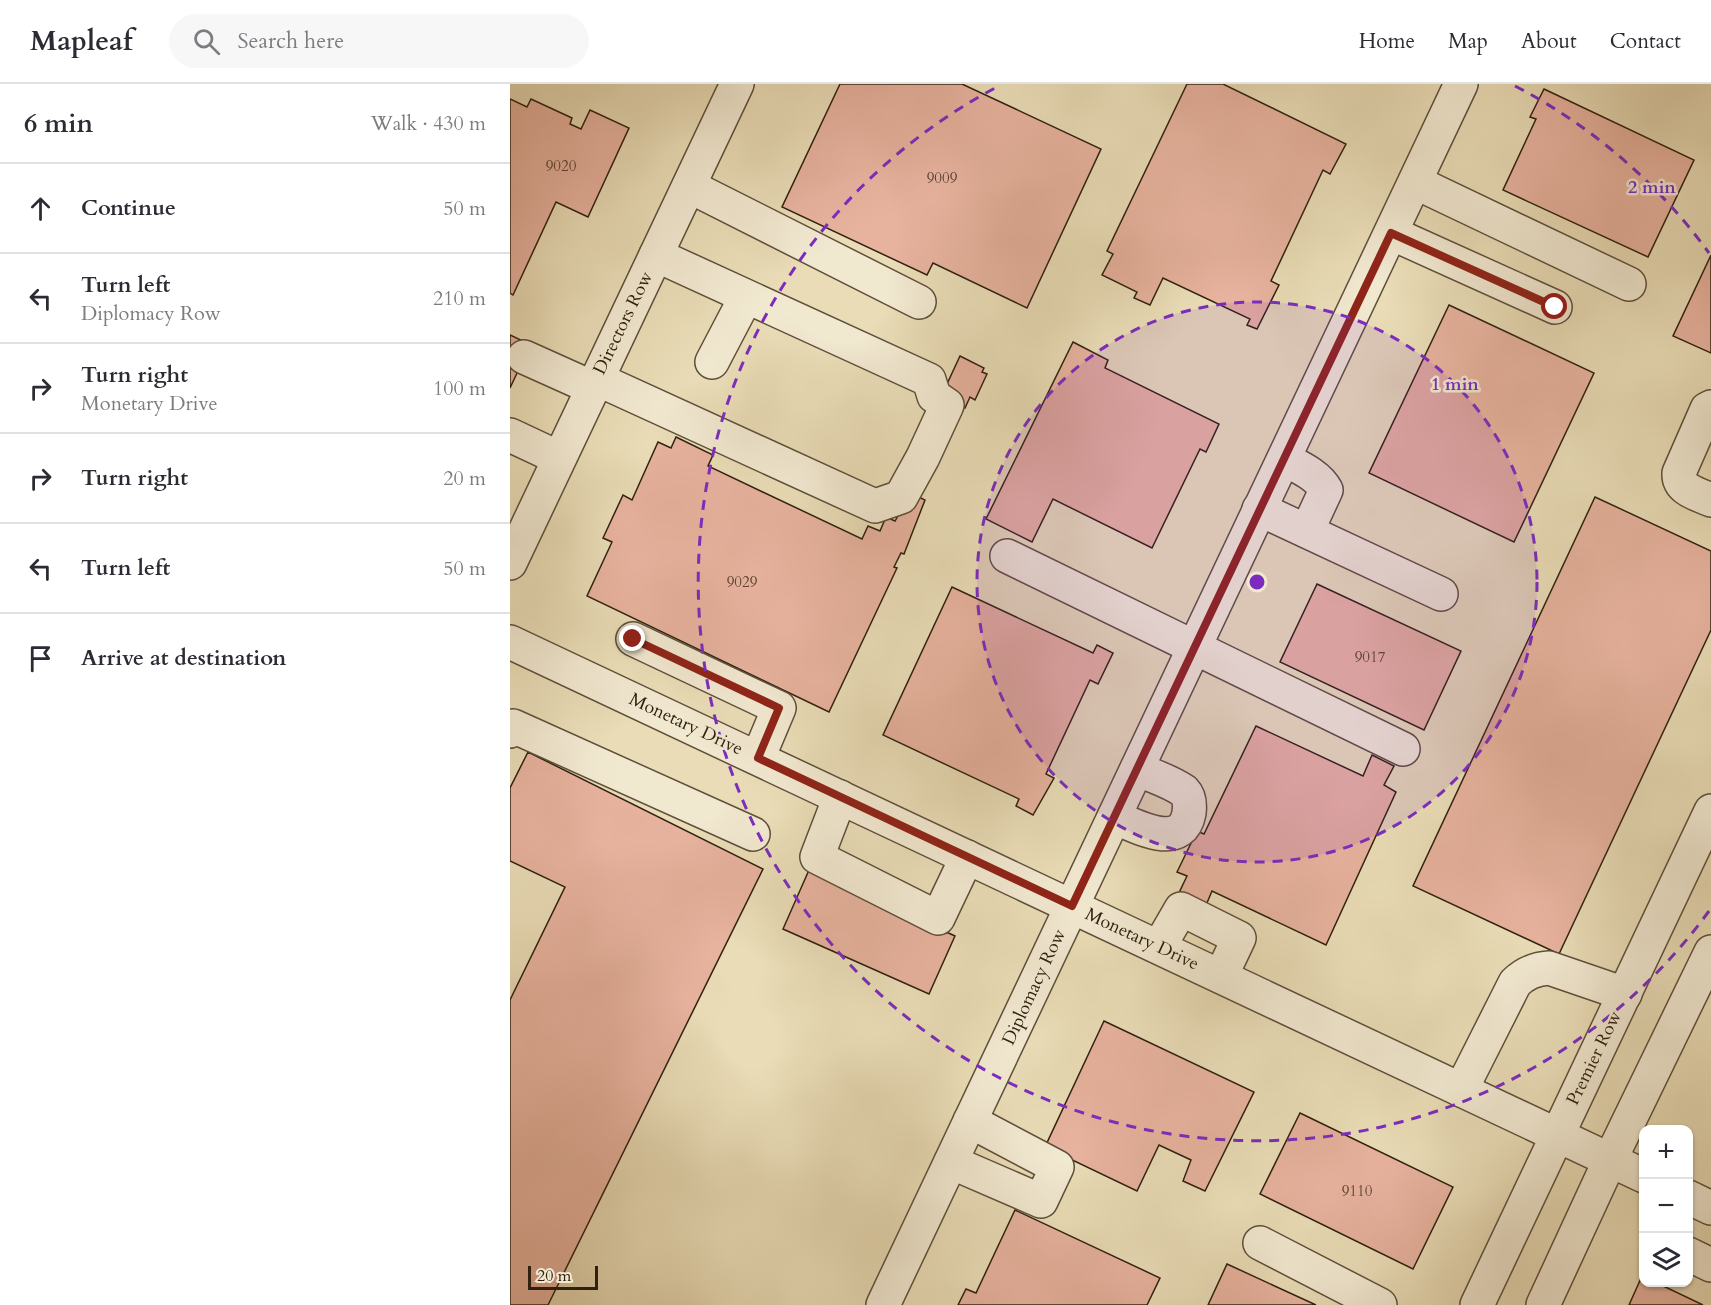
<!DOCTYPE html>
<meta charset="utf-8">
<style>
body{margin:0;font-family:Cardo,serif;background:#f7f7f7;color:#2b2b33}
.controls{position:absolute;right:18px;bottom:18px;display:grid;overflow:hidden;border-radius:12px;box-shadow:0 2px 4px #0004}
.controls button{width:54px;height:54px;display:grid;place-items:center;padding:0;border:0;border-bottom:2px solid #e1e1e2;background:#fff;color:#2b2b33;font:30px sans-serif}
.scale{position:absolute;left:18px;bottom:15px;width:70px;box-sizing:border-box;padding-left:6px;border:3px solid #2f2010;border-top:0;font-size:16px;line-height:21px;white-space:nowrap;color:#2f2010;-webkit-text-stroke:4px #f1e8d0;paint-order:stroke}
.stop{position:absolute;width:18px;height:18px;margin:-14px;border:4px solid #8f2418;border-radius:50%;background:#fff}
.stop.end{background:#8f2418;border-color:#fff;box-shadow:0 2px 6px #0008}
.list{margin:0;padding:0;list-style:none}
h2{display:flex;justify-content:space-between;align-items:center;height:78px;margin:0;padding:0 24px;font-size:26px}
h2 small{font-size:20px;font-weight:400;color:#7c7c81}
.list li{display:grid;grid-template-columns:39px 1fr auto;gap:18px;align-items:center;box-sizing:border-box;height:90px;padding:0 24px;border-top:2px solid #e1e1e2}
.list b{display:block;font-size:22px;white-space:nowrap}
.list p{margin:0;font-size:20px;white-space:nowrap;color:#7c7c81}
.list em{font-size:20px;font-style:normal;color:#7c7c81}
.icon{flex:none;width:33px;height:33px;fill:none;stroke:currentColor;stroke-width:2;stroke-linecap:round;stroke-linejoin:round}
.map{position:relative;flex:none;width:1201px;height:1221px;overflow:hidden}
header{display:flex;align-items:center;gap:36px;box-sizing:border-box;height:84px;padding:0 30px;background:#fff;border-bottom:2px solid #e1e1e2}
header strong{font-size:28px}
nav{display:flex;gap:33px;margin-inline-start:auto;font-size:21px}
.search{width:420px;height:54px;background:#f7f7f7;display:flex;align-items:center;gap:15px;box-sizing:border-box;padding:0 21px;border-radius:33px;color:#7c7c81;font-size:22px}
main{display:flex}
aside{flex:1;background:#fff}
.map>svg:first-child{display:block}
.building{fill:#e7b29e;stroke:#2f2010;stroke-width:1.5}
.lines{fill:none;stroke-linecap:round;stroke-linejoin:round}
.minor-casing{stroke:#5e4f3a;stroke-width:36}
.minor{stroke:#f1e8d0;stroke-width:33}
.route{stroke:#8f2418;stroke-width:8}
.ring{fill:none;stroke:#7b2cbf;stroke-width:3;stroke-dasharray:10 8}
.labels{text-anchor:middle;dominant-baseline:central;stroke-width:5;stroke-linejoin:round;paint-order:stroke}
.number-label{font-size:15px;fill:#5d4434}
.street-label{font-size:18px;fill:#2f2010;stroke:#f1e8d0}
.centre{fill:#7b2cbf;stroke:#f1e8d0;stroke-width:3}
.ring-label{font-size:18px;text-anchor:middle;font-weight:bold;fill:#7b2cbf;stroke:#f1e8d0;stroke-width:5;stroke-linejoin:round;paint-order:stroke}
</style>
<header>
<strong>Mapleaf</strong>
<div class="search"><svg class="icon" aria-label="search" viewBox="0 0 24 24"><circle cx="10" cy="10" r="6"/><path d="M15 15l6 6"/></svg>Search here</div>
<nav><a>Home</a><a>Map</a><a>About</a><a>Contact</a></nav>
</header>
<main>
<aside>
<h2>6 min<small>Walk · 430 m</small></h2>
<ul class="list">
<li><svg class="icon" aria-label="ahead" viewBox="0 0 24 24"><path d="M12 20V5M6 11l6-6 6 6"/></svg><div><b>Continue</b></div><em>50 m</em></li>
<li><svg class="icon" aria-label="left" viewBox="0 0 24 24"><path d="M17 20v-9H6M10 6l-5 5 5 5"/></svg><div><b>Turn left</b><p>Diplomacy Row</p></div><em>210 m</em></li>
<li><svg class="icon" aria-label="right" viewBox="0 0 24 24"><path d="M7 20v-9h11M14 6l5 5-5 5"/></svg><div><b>Turn right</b><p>Monetary Drive</p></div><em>100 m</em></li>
<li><svg class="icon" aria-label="right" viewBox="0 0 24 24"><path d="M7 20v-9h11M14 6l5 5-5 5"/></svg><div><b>Turn right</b></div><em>20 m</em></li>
<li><svg class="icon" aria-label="left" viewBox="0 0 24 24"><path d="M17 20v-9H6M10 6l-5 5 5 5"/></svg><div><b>Turn left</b></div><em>50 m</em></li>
<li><svg class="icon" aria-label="arrive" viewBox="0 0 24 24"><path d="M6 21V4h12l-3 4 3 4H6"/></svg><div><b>Arrive at destination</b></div></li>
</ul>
</aside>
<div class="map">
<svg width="1201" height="1221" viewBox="0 0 1201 1221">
<rect width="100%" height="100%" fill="#e9dcb6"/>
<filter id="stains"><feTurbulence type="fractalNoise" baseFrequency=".00333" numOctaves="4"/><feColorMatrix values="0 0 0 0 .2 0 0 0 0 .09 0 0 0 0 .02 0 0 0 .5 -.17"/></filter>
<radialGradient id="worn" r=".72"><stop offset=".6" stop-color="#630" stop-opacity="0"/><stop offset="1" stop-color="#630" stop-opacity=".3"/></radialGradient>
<g class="building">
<polygon points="330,0 452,0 591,65 517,224 423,179 417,191 272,123"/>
<polygon points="677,0 713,0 836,60 820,90 813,86 761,197 769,201 747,245 737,241 740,235 653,194 640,221 624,214 627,208 592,191 603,170 597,167"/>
<polygon points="1034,5 1184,76 1138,173 993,106 1026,35 1020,33"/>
<polygon points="0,15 17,23 21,15 62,34 60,40 71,45 80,26 119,44 78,133 46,118 3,211 0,209"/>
<polygon points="1201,171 1201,269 1163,252"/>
<polygon points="939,221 1084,289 1004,458 859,389"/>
<polygon points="0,251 15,258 2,285 8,287 0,304"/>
<polygon points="563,258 598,276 595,284 709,340 696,368 690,365 642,464 543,415 522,458 476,435"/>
<polygon points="450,272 474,284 472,288 477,290 465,316 460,313 455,324 431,313"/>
<polygon points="166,353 203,371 198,382 352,455 358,442 370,447 376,433 385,437 401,409 415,416 394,470 391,469 384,483 387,484 319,628 77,512 102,458 93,454 113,411 122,416 148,358 161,364"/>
<polygon points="1085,413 1201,467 1201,546 1049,870 903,802"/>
<polygon points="807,500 951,567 914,646 770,578"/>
<polygon points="442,503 583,569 587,561 603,569 588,600 580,596 536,690 544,694 523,731 506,722 509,715 373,651"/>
<polygon points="746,642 853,692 862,671 884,682 874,701 886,708 816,861 702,807 694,826 667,813 677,792 667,788 687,747 694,750"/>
<polygon points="18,668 253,785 38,1221 0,1221 0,916 55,803 0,777 0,704"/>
<polygon points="299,786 445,852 419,910 273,845"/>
<polygon points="594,937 744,1008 695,1107 673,1097 681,1076 649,1061 627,1107 535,1063"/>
<polygon points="790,1029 943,1103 903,1185 750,1110"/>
<polygon points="505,1126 650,1194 637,1221 448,1221 456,1205 466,1209"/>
<polygon points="717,1180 806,1221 698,1221"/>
<polygon points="1132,1192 1134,1198 1145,1198 1193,1221 1119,1221"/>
</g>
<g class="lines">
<defs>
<g id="minor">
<polyline points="905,98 1119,200"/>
<polyline points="179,102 409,218"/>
<polyline points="881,149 1045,223"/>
<polyline points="14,273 83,304"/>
<polyline points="202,278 236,213"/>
<polyline points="87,295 365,422 391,413 413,373 437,321 424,312 419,296 146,171"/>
<path d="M1201 323 1197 325 1169 389C1168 406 1188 410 1201 416"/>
<polyline points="0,351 49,374"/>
<path d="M774 375C789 383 808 391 816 406L797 447"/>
<polyline points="749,425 931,510"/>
<polyline points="497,472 893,665"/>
<polyline points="0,479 227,0"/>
<polyline points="123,555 269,624 248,674"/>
<polyline points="0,558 1134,1092"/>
<polyline points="0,647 3,642 243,750"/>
<polyline points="330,713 307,773 428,834 457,773"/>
<path d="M604 733C626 742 672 768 679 729 680 721 680 713 674 707 660 697 642 692 627 685"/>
<polyline points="649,863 671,825 729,854 711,892"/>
<path d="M951 1006 1005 899C1015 889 1025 885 1039 884L1115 910"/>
<polyline points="441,1078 531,1117 547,1083 460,1037"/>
<polyline points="1178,1113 1201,1124"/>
<polyline points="750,1159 870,1221"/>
<polyline points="1178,1170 1201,1181"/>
<polyline points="373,1221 951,0"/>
<polyline points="967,1221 1201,727"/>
<polyline points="1033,1221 1100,1076 1201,868"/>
</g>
</defs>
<use href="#minor" class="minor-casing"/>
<use href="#minor" class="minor"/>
</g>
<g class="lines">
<polyline class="route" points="123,555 269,624 248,674 562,822 881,149 1045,223"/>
</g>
<circle cx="747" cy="498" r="280" fill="#7b2cbf" fill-opacity=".12"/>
<g class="ring">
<circle cx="747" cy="498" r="280"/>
<path d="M1199 827A559 559 0 1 1 489 2M1005 2A559 559 0 0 1 1199 169"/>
</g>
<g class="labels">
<g class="number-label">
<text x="51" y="82">9020</text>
<text x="432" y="94">9009</text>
<text x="232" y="498">9029</text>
<text x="860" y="573">9017</text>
<text x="847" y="1107">9110</text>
</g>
<g class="street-label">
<text transform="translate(113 239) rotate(-64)">Directors Row</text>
<text transform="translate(176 640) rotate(25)">Monetary Drive</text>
<text transform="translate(632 855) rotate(25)">Monetary Drive</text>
<text transform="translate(524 903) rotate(-65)">Diplomacy Row</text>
<text transform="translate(1084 974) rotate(-64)">Premier Row</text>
</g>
</g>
<circle cx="747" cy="498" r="9" class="centre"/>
<g class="ring-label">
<text x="1142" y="109">2 min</text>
<text x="945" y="306">1 min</text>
</g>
<rect width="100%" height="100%" filter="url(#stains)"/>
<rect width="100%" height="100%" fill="url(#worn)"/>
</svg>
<div class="controls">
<button>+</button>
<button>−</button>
<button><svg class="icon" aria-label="layers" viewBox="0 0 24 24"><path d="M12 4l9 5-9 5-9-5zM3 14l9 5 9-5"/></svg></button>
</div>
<div class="scale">20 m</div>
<div class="stop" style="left:1045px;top:223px"></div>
<div class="stop end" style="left:123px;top:555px"></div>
</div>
</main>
